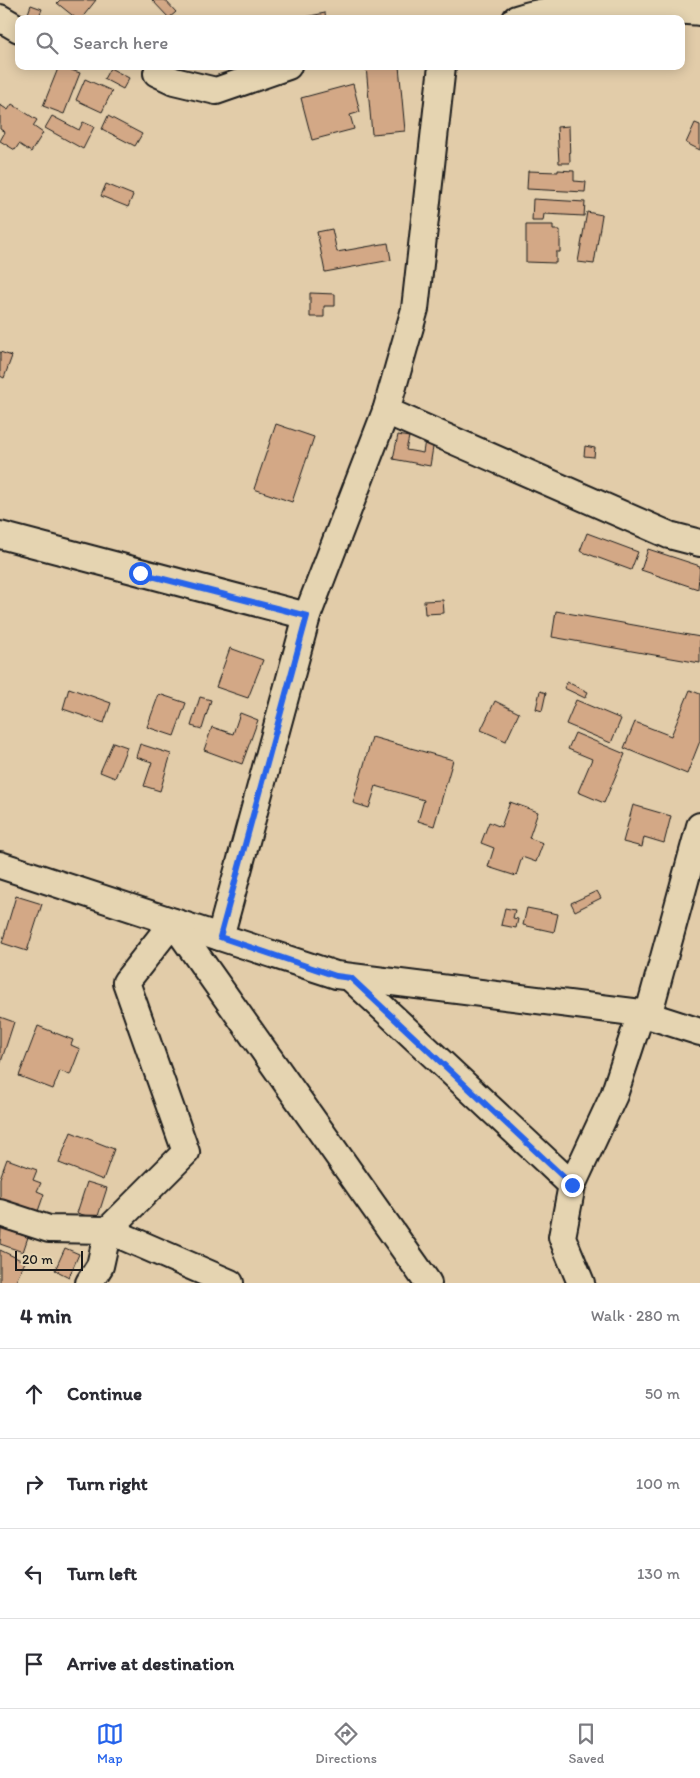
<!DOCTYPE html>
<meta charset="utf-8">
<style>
body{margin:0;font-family:Itim,sans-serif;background:#f2f2f3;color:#2b2b33}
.scale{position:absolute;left:15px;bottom:12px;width:68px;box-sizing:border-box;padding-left:5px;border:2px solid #1c1c1c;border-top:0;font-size:14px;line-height:18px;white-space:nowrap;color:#1c1c1c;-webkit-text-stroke:4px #e5d4b1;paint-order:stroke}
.stop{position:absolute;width:15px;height:15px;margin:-11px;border:4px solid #2563eb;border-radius:50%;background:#fff}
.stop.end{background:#2563eb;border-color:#fff;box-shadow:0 1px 5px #0008}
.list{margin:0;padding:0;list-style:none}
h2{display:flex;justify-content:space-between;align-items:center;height:65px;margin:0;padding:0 20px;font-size:21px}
h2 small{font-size:16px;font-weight:400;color:#7c7c81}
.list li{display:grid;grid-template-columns:32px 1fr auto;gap:15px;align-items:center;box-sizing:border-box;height:90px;padding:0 20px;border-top:1px solid #e1e1e2}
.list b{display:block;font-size:19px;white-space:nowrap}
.list em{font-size:16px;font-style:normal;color:#7c7c81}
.icon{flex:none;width:28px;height:28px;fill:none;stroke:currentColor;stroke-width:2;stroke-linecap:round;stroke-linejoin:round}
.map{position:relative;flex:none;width:700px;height:1283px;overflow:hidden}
.search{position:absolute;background:#fff;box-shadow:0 2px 12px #0003;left:15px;right:15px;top:15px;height:55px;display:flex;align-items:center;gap:12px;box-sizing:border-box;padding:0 18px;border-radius:10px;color:#7c7c81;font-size:19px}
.sheet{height:425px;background:#fff}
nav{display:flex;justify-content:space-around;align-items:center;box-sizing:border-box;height:70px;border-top:1px solid #e1e1e2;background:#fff;font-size:14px;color:#7c7c81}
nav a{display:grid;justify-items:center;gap:2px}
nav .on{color:#2563eb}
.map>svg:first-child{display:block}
.building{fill:#d3a886;stroke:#1c1c1c}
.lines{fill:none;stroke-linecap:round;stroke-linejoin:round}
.minor-casing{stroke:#1c1c1c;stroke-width:30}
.minor{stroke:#e5d4b1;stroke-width:26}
.route{stroke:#2563eb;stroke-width:6}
</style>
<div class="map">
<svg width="700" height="1283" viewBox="0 0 700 1283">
<rect width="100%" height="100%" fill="#e2cca9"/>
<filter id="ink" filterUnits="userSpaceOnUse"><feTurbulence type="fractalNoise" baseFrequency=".02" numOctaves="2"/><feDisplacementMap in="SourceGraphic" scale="10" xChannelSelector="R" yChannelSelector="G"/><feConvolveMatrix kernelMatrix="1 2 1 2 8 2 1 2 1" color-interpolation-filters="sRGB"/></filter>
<g filter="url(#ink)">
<g class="building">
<polygon points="60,0 96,0 81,19 77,19 57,3"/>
<polygon points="152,0 165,0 176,12 169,18"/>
<polygon points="31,5 42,9 38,19 26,19"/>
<polygon points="325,13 326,19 305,19 305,17"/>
<polygon points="59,66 80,73 64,114 43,106"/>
<polygon points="366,66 399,66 405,131 372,134"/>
<polygon points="110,68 129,78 123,89 104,79"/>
<polygon points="85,79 112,91 102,112 76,100"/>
<polygon points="353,84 360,112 350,115 354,129 312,140 301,98"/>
<polygon points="12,104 37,120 33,126 43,133 31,152 19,144 15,150 0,141 5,132 0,129 0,105 8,110"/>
<polygon points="52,116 79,130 83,122 94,127 83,149 45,128"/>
<polygon points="108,116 142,134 135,146 102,129"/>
<polygon points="695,123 700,125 700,150 686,143"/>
<polygon points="569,126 570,163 559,163 557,127"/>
<polygon points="558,170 574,171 574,181 586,182 585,192 527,189 528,171 558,172"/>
<polygon points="106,184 133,195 128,207 101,196"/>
<polygon points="533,199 585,202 584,216 544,214 543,221 532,221"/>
<polygon points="587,212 602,215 594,264 578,262"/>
<polygon points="526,225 553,225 553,230 560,230 560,252 556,252 556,263 526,262"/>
<polygon points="332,229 337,252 388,243 391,260 325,272 317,232"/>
<polygon points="310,293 335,294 335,306 324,306 324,317 310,317"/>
<polygon points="0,352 12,356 4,378 0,376"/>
<polygon points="276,424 314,437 292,502 254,489"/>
<polygon points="398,435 409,437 406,450 423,453 425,440 434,441 430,466 393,459"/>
<polygon points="585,446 595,448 594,457 584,456"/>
<polygon points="587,533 638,552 631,570 580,551"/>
<polygon points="648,549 700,566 698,589 641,570"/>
<polygon points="443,600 444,613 425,614 424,601"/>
<polygon points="556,611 700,637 700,663 552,637"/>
<polygon points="230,648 263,660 248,698 216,687"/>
<polygon points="567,682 588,692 585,698 564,688"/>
<polygon points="69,688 111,703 104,723 63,709"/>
<polygon points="690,690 700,694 700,741 687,774 624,748 635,722 671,736"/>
<polygon points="540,691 546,693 542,711 536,709"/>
<polygon points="159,694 186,703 174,736 147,727"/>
<polygon points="200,697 211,700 202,729 191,726"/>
<polygon points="576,700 621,719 611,743 566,724"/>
<polygon points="495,701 519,713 506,741 481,730"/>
<polygon points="240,713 258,720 242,764 204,750 212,727 233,734"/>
<polygon points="575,733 625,754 604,803 578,792 592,759 568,749"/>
<polygon points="372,737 453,760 434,826 418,821 424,800 376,786 369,808 353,803"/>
<polygon points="113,742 127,747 115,778 100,772"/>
<polygon points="140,744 171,754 160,791 144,786 152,762 136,757"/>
<polygon points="510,802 538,812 529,838 543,843 536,862 522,857 516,876 488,867 494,848 481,843 489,822 501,827"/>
<polygon points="633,805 671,816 664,843 644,837 642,847 623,842"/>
<polygon points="597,891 601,898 575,911 571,903"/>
<polygon points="16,896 42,904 27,951 2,943"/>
<polygon points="505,908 515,910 513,918 518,919 516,928 501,925"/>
<polygon points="527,908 558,914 554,932 523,925"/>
<polygon points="0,1017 14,1022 0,1065"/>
<polygon points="38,1026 73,1040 71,1045 80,1049 70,1075 60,1071 53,1089 19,1076"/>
<polygon points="71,1132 114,1149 103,1180 59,1163"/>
<polygon points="7,1159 37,1170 33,1180 41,1183 37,1191 44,1194 37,1214 0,1200 0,1178"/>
<polygon points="87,1182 107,1188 97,1219 77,1213"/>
<polygon points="1,1228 28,1237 23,1252 0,1244"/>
<polygon points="65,1248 79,1254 69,1277 55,1270"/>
<polygon points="0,1250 25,1262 15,1283 0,1283"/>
</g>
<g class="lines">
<defs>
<g id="minor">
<polyline points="0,18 19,29"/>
<path d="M516 19C575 0 639 8 700 12"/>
<polyline points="157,73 174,81 216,91 288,66"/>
<polyline points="386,411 669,535 700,543"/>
<polyline points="0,535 307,616"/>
<polyline points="0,865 336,975 641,1013 700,1032"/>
<polyline points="220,937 307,616 386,411 415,309 442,66"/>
<polyline points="351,978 572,1185"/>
<polyline points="648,1016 700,826"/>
<polyline points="0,1213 49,1229 108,1230 230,1283"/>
<polyline points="89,1283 100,1266 108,1230 186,1152 126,982 173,922 428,1283"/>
<polyline points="581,1283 562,1237 572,1185 614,1095 641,1013"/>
</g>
</defs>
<use href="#minor" class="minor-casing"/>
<use href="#minor" class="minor"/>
</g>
</g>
<g class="lines" filter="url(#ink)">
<polyline class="route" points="140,573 307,616 220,937 336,976 351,978 572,1185"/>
</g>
</svg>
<div class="scale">20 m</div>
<div class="stop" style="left:140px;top:573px"></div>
<div class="stop end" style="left:572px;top:1185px"></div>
<div class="search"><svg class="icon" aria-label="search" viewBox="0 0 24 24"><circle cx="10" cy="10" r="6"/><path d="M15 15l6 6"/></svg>Search here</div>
</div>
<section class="sheet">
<h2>4 min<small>Walk · 280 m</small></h2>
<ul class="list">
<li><svg class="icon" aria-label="ahead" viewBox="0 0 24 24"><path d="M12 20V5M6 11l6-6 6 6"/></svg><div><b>Continue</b></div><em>50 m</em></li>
<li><svg class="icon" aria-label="right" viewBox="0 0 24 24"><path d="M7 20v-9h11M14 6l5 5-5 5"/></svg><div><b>Turn right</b></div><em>100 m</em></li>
<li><svg class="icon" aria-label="left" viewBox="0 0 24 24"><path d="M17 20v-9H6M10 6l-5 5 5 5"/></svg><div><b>Turn left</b></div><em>130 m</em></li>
<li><svg class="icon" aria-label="arrive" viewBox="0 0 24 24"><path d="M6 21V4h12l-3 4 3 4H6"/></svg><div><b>Arrive at destination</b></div></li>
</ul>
</section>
<nav>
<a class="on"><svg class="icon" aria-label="map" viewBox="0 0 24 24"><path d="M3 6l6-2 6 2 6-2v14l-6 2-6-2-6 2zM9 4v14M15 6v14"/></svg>Map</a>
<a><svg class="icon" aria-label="directions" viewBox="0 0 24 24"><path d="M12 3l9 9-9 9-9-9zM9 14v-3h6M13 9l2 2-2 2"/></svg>Directions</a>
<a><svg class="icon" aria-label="saved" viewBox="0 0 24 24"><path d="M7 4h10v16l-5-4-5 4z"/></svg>Saved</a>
</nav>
